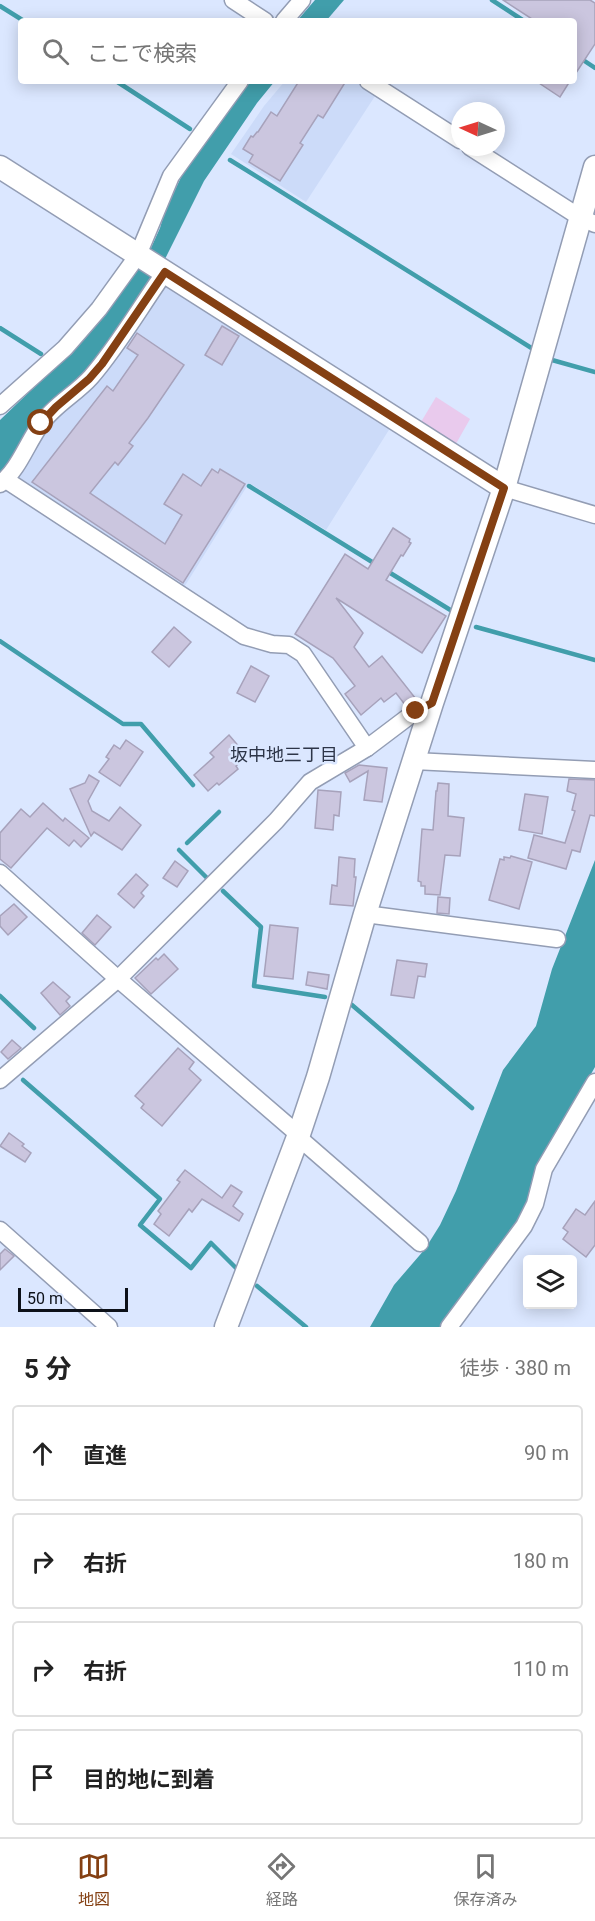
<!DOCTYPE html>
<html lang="ja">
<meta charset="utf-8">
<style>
body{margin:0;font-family:Roboto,"Noto Sans JP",sans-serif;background:#f6f6f6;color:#222}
.controls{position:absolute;right:18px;bottom:18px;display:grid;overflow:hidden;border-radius:6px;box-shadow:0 3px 15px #0003}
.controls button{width:54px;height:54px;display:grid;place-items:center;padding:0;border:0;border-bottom:2px solid #e0e0e0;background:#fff;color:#222;font:30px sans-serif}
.compass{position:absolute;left:451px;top:102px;width:54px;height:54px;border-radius:50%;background:#fff;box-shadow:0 3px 15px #0003;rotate:274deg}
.scale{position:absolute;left:18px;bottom:15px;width:110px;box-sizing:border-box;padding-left:6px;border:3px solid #0d1119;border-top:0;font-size:16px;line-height:21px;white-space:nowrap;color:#0d1119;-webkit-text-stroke:4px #dbe7ff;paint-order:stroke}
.stop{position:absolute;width:18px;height:18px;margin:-14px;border:4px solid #844013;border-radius:50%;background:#fff}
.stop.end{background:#844013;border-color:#fff;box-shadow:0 2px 6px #0008}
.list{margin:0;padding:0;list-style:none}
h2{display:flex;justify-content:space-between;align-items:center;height:78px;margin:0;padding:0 24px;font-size:26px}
h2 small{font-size:20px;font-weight:400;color:#767676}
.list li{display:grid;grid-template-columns:39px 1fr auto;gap:18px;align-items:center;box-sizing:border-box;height:96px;margin:0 12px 12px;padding:0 12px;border:2px solid #e0e0e0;border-radius:6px}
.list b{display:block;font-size:22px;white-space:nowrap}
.list em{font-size:20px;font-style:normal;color:#767676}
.icon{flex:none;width:33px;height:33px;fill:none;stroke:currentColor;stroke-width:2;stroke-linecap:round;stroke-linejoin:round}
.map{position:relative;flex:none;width:595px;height:1327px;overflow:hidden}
.search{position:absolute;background:#fff;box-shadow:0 3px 15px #0003;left:18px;right:18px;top:18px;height:66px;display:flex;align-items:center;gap:15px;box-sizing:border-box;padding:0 21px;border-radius:6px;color:#767676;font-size:22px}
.sheet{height:510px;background:#fff}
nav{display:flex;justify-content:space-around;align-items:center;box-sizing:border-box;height:84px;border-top:2px solid #e0e0e0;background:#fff;font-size:16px;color:#767676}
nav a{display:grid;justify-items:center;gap:3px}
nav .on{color:#844013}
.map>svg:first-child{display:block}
.built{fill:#ccdbf9}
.green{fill:#e9caed}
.water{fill:#419eab}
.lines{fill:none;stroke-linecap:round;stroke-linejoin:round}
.stream{stroke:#419eab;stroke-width:4.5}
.building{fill:#cbc6df;stroke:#a7a2bb;stroke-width:1.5}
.street-casing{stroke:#939db4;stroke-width:19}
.secondary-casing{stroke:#939db4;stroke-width:25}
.street{stroke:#fff;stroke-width:16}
.secondary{stroke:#fff;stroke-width:22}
.route{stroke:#844013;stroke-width:8}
.labels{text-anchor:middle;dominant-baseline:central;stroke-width:5;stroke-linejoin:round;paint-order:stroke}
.neighbourhood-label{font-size:18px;fill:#2d3548;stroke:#dbe7ff}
</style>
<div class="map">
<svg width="595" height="1327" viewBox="0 0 595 1327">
<rect width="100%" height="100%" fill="#dbe7ff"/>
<g class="built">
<polygon points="285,81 359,81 377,93 306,202 231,154 264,106"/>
<polygon points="163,280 392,425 326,530 249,483 183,589 10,478 44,426"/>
</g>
<polygon class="green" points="436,397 470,419 453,449 418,427"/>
<g class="water">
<polygon points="315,0 344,0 326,21 297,21"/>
<path d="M249 81H275L257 103 204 181 163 263 89 370C73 387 50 397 37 417 24 437 17 459 0 477V420L70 353 146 259 160 228 165 211 184 171Z"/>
<polygon points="595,860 595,1067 539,1165 528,1202 519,1222 459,1299 440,1327 370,1327 394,1285 425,1249 440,1225 456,1191 503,1070 536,1026 552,969"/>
</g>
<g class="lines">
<g class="stream">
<polyline points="492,0 524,21"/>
<polyline points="0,6 24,21"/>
<polyline points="574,54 595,68"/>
<polyline points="116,81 190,129"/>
<polyline points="230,160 533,349"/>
<polyline points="0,328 41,354"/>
<polyline points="552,360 595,372"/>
<polyline points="249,486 377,565"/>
<polyline points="387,571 452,611"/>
<polyline points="476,627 595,660"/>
<polyline points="0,641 123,724 141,724 193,785"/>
<polyline points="187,843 219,812"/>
<polyline points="179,850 208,879"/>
<polyline points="223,891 261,927 254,986 325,997"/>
<polyline points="0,996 34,1028"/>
<polyline points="352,1005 472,1108"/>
<polyline points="23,1080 160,1199 140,1225 191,1268 211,1243 236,1268"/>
<polyline points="257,1286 306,1327"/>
</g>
</g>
<g class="building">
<polygon points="503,0 590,0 595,3 595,44 574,76 574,21 535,21"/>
<polygon points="299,81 346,81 323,118 318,115 300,143 303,145 280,181 249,162 253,155 243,149 251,136 253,137 257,132 258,132 271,112 277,116"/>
<polygon points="536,81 570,81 560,97"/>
<polygon points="222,326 239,336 222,365 205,355"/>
<polygon points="137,333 184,365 148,418 129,443 133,446 118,465 115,462 90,493 165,544 182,515 164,504 183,474 201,486 212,469 218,473 220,469 245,484 183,583 32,482 107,386 113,391 138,355 127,348"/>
<polygon points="393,528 410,539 409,542 411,543 403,556 401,555 386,580 446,616 422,653 336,598 363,633 354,647 369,667 382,656 416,699 406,706 396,693 384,702 381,698 361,715 345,694 355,686 333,658 295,634 345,554 368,569"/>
<polygon points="174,627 191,642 169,667 152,652"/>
<polygon points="251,666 269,676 255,702 237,693"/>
<polygon points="229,735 247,756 236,766 238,769 219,785 217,783 208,791 194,775 214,757 210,753"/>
<polygon points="126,740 143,752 120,786 99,772 109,759 106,757 114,745 120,749"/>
<polygon points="359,765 387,768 382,802 364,800 368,771 350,782 345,773"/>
<polygon points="89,775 99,781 88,801 92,811 109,821 120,807 141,825 122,850 94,832 91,836 70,789 85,783"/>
<polygon points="569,779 595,780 595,816 590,815 580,852 572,850 566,869 528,858 534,835 565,843 575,811 572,810 576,794 567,791"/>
<polygon points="438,783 449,784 448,816 464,818 460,856 445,855 440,895 425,894 425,886 421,886 421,882 418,881 422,829 433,830 436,791 437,791"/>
<polygon points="318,790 341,792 339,816 334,815 333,830 315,828"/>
<polygon points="525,794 548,797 542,834 519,830"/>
<polygon points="43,803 63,821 65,818 89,838 81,847 74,840 69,846 47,828 11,868 0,859 0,833 21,809 30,817"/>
<polygon points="511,856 532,862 519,909 489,900 500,859 504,860 504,857 510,858"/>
<polygon points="339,857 355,859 354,877 356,877 353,906 330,904 332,885 337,886"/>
<polygon points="175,861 188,871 177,887 163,878"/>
<polygon points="136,874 148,885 141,893 144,896 134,908 118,894"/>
<polygon points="438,897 450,898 449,914 437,913"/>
<polygon points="14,904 27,917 8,935 0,926 0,916"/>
<polygon points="97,915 111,927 95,945 82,933"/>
<polygon points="270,925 298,928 293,979 264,976"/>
<polygon points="164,954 178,969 151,994 135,978 156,958 158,960"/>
<polygon points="397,960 427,964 425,977 418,976 414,998 391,995"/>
<polygon points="308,972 329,975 327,989 306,985"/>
<polygon points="53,982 70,997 66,1001 70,1006 60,1015 41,993"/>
<polygon points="12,1040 21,1048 8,1059 1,1052"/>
<polygon points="178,1048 194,1062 189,1069 201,1080 162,1126 141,1108 144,1104 135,1096"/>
<polygon points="9,1133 24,1144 22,1146 31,1153 25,1162 0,1146"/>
<polygon points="185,1170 222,1198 231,1185 242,1192 233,1206 243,1214 239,1221 202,1199 192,1212 189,1209 169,1236 154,1224 161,1214 158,1211 180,1182 177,1180"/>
<polygon points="595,1201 595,1245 586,1257 563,1239 568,1232 563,1228 576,1209 585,1215"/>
<polygon points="5,1249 14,1256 0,1270 0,1254"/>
</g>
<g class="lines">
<defs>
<g id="street">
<polyline points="233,0 265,21"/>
<polyline points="284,21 302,0"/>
<polyline points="368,81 460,140"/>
<polyline points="470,147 581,218 595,224"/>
<polyline points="0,406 65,348 99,309 138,255 171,176 240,81"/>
<polyline points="6,480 244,636 272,644 289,645 303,654 367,748"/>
<path d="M0 484C19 469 27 443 41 424 54 405 76 394 91 377 118 346 141 306 165 272"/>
<polyline points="504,488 595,515"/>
<polyline points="414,761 595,770"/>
<polyline points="0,873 118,979 299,1135"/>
<polyline points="365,914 557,939"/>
<polyline points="0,1080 118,979 276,821 310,782 367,748 416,711 432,703"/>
<polyline points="298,1137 420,1243"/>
<polyline points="0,1230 109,1327"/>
<polyline points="449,1327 524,1226 535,1204 544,1169 595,1082"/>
</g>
<g id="secondary">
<polyline points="0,167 504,488"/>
<polyline points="226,1327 298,1137 318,1077 365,914 432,703 504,488 595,167"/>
</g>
</defs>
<use href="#street" class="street-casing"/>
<use href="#secondary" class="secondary-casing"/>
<use href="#street" class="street"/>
<use href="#secondary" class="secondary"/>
</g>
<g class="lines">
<polyline class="route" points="41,423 56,407 89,379 102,364 165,272 504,488 432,703 416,711"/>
</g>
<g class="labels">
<g class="neighbourhood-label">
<text x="284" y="754">坂中地三丁目</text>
</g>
</g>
</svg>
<div class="controls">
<button><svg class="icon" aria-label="layers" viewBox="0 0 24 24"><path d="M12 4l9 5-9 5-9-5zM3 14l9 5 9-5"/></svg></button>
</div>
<svg class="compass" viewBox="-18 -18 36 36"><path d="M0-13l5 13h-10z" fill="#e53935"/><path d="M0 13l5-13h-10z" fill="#767676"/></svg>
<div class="scale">50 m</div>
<div class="stop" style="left:41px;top:423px"></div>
<div class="stop end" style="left:416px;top:711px"></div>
<div class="search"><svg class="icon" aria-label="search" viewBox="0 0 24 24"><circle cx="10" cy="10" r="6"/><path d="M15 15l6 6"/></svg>ここで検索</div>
</div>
<section class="sheet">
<h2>5 分<small>徒歩 · 380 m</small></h2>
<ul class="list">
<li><svg class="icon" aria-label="ahead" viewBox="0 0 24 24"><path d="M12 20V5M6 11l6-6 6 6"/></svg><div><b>直進</b></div><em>90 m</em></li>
<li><svg class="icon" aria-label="right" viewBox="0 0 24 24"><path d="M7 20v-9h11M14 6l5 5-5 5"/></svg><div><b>右折</b></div><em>180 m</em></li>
<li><svg class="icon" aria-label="right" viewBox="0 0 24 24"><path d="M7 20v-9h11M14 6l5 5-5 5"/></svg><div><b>右折</b></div><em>110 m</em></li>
<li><svg class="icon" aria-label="arrive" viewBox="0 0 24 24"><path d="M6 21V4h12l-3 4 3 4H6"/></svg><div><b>目的地に到着</b></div></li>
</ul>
</section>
<nav>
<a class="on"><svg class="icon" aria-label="map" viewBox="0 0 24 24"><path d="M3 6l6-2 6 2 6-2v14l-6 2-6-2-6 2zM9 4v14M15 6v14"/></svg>地図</a>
<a><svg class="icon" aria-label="directions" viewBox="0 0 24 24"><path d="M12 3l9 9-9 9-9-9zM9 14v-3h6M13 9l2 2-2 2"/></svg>経路</a>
<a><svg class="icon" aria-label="saved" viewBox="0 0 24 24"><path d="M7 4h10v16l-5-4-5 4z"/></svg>保存済み</a>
</nav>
